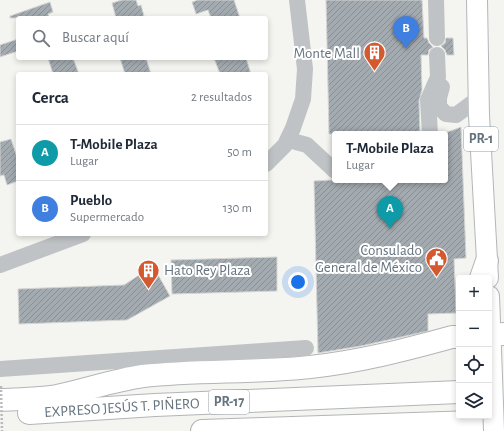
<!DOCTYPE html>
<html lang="es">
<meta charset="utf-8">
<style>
body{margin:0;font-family:"Alegreya Sans",sans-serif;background:#f6f6f7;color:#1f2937}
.controls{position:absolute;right:12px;bottom:12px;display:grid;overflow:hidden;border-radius:4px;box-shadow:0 2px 6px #0003}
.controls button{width:36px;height:36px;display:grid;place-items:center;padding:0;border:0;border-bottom:1px solid #e0e1e3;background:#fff;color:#1f2937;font:20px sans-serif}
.you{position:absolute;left:298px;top:282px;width:14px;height:14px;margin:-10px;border:3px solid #fff;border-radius:50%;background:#1a73e8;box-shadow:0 0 0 6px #1a73e833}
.badge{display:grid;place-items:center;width:26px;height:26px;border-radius:50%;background:#d93025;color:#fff;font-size:13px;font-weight:700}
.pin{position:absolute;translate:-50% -33px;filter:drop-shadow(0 1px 2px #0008)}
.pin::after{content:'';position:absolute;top:21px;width:14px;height:12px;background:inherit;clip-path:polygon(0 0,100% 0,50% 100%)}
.popup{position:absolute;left:332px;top:131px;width:116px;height:52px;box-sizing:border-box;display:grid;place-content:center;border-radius:4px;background:#fff;filter:drop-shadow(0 1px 3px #0005);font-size:13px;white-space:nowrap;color:#747a83}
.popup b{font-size:15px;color:#1f2937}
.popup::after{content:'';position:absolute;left:50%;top:100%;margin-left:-8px;border:8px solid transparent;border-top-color:#fff}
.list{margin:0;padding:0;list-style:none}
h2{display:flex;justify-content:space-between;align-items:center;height:52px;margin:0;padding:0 16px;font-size:17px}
h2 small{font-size:13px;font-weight:400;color:#747a83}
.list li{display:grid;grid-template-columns:26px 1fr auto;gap:12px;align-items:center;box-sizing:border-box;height:56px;padding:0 16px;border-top:1px solid #e0e1e3}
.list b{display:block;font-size:15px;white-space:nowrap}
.list p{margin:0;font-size:13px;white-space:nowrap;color:#747a83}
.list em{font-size:13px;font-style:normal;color:#747a83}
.icon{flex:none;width:22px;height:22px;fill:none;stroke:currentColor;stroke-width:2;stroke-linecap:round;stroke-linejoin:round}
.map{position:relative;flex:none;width:504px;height:431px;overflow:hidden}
.search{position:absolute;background:#fff;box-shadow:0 2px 6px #0003;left:16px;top:16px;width:252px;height:44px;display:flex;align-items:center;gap:10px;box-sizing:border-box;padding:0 14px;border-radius:4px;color:#747a83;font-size:15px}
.panel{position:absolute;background:#fff;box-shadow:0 2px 6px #0003;left:16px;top:72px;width:252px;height:164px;border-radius:4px}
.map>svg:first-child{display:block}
.building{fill:url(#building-hatch);stroke:#d5d5d3}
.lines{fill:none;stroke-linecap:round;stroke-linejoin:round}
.major-casing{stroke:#b3b6b9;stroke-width:22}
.highway-casing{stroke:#b2b5b8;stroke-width:24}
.minor{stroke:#bfc3c6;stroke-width:16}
.major{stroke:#fff;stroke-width:20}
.highway{stroke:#fff;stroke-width:22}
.major-bridge-casing{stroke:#b3b6b9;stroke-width:22;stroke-linecap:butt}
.path-bridge{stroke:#b9bbbd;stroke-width:2.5;stroke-dasharray:2 2;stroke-linecap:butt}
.major-bridge{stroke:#fff;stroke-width:20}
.labels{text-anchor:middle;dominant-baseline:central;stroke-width:4;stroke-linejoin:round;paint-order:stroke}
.shield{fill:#fff;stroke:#939da5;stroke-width:1}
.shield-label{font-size:14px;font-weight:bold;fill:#65737f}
.poi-label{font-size:15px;fill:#65737f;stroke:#fff;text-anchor:end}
.street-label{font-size:15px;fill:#65737f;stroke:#fff}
</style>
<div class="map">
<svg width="504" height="431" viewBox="0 0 504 431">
<defs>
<pattern id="building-hatch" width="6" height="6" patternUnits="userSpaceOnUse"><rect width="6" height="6" fill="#a4abb0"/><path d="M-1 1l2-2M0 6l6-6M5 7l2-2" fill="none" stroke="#899094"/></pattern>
</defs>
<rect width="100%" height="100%" fill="#f4f4f0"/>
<g class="building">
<polygon points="122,0 136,0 138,6 141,5 144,16 137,18 116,18 112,3"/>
<polygon points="198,0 234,0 240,18 211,18 208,10 196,14 192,2"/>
<polygon points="326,0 422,0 424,38 427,38 429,43 433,47 429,50 428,55 421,55 422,90 419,101 420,134 329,134"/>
<polygon points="50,2 53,12 48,14 49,18 10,18 10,16"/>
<polygon points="446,38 453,38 454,55 447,55 445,50 441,46 445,43"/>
<polygon points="18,39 18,51 0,57 0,45"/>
<polygon points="48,58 73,58 79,74 53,74"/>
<polygon points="120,58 146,58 151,74 125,74"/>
<polygon points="214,58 246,58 251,74 220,74"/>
<polygon points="461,127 466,258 454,259 456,313 428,314 428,331 361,346 318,353 314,181 332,180 445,180 445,133"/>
<polygon points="11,139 18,160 18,181 7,185 4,175 0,176 0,142"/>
<polygon points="277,257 277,291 172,294 171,260"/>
<polygon points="153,266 170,296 127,320 19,324 18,289 124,285"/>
</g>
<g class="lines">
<defs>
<g id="major">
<polyline points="477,0 479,115 488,278"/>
<polyline points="489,296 491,350"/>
</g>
<g id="highway">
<polyline points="481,278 487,261"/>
<polyline points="489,335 504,334"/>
<path d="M0 400C19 399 39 399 57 396 86 390 114 380 143 376 198 370 254 373 310 367 358 362 405 350 452 337H459"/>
<path id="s1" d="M29 413 155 405 459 392"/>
<polyline points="202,431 504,421"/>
</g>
</defs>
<use href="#major" class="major-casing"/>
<use href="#highway" class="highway-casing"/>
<g class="minor">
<polyline points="436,0 437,38"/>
<polyline points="442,87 439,98 439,107 446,114 456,115 479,98"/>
<polyline points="430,134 428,100 438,77 437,55"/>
<polyline points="289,137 296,142 307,145 335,171"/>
<polyline points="266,164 285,145 293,128 303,99 305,69 297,0"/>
<polyline points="0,265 83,234"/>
<polyline points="0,369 306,348"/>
</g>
<use href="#major" class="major"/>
<use href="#highway" class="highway"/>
<defs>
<polyline id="major-bridge" points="491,350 494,431"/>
</defs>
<use href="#major-bridge" class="major-bridge-casing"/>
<polyline class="path-bridge" points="1,386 2,431"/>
<use href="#major-bridge" class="major-bridge"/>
</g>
<defs>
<symbol id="building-pin" viewBox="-11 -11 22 30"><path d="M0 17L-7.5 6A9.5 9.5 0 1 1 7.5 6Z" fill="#d5592f" stroke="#fff"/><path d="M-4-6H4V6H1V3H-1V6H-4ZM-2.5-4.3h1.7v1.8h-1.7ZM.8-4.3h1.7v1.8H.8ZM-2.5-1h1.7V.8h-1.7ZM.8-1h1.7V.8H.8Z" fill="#fff"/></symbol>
<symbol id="civic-pin" viewBox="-11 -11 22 30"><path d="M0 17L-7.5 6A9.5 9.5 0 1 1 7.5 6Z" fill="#d5592f" stroke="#fff"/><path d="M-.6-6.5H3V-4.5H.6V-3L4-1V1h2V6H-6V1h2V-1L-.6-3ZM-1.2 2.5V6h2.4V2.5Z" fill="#fff"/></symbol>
</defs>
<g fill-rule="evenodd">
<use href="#building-pin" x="362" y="40" width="25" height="34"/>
<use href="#civic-pin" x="424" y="246" width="25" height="34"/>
<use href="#building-pin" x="136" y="258" width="25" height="34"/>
</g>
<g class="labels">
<g class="shield">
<rect x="464" y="127" width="34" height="24" rx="3"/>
<rect x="209" y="390" width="40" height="24" rx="3"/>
</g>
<g class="shield-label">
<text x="481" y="139">PR-1</text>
<text x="229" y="402">PR-17</text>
</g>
<g class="poi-label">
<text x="360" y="53">Monte Mall</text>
<text x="422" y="250">Consulado<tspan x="422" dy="17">General de México</tspan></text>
<text x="164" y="270" text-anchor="start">Hato Rey Plaza</text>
</g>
<g class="street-label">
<text stroke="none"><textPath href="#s1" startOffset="93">EXPRESO JESÚS T. PIÑERO</textPath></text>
</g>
</g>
</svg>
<div class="controls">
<button>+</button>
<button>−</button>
<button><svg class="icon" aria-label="locate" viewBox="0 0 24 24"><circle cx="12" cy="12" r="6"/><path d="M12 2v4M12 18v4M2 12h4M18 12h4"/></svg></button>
<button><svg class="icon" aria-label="layers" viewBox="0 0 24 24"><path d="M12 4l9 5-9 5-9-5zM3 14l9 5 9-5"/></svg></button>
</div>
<div class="you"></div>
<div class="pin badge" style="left:390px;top:229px;background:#0f9aa8">A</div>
<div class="popup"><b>T-Mobile Plaza</b>Lugar</div>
<div class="pin badge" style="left:406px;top:49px;background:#3f7fe0">B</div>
<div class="search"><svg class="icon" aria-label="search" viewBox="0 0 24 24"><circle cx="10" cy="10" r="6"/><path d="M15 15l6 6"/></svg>Buscar aquí</div>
<section class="panel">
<h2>Cerca<small>2 resultados</small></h2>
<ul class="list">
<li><span class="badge" style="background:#0f9aa8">A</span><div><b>T-Mobile Plaza</b><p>Lugar</p></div><em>50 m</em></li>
<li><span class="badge" style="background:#3f7fe0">B</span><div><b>Pueblo</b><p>Supermercado</p></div><em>130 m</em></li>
</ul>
</section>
</div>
